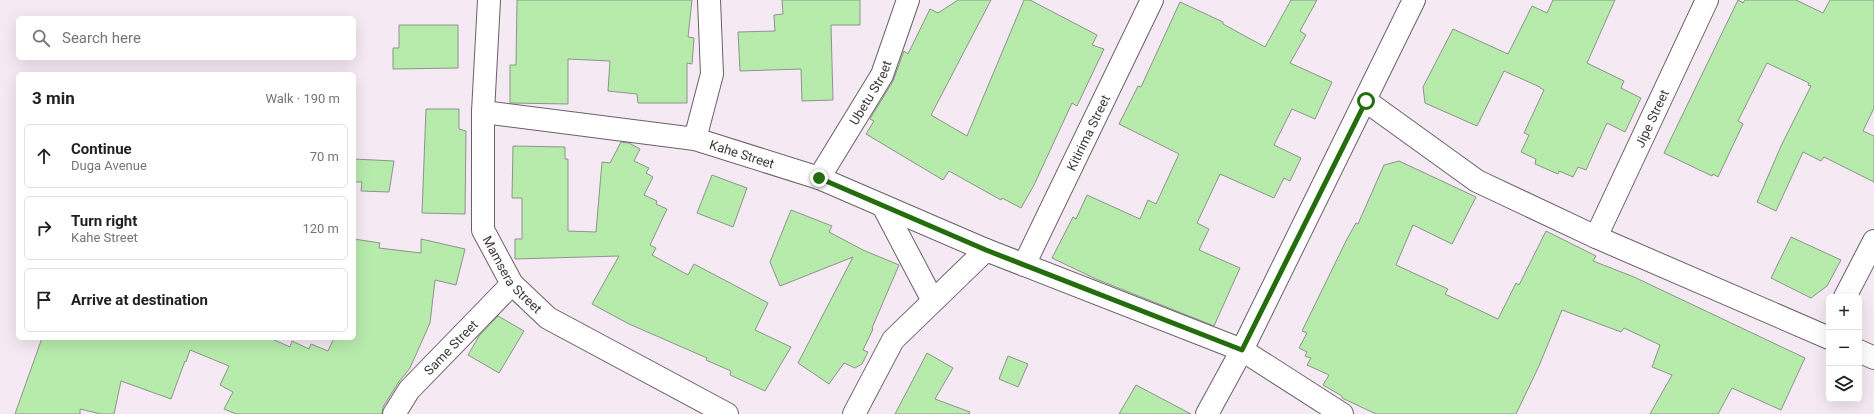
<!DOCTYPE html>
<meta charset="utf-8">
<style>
body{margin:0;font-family:Roboto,sans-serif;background:#f6f6f6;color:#202124}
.controls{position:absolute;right:12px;bottom:12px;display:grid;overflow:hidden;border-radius:6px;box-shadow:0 4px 16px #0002}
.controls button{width:36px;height:36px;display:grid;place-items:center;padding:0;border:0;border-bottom:1px solid #e0e0e0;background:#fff;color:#202124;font:20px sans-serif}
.stop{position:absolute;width:12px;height:12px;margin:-9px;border:3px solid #236d0c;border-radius:50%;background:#fff}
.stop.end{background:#236d0c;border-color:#fff;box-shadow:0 1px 4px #0008}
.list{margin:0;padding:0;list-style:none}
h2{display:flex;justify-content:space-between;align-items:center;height:52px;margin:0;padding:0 16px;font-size:17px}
h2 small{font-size:13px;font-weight:400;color:#757577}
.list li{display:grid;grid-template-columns:26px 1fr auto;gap:12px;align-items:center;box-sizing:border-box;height:64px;margin:0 8px 8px;padding:0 8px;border:1px solid #e0e0e0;border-radius:6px}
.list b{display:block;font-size:15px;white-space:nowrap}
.list p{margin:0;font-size:13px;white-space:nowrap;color:#757577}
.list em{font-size:13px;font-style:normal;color:#757577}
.icon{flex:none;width:22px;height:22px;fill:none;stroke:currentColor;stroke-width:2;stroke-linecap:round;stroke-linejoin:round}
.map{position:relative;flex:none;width:1874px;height:414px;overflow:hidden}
.search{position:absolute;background:#fff;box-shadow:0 4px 16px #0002;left:16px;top:16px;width:340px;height:44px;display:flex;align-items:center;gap:10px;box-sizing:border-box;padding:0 14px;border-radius:6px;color:#757577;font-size:15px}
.panel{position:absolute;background:#fff;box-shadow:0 4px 16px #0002;left:16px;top:72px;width:340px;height:268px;border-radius:6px}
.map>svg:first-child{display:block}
.building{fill:#b6ebab;stroke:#8c958b}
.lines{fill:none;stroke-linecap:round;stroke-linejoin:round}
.minor-casing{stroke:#6a6068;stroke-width:24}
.minor{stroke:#fff;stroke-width:22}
.route{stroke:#236d0c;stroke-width:5}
.labels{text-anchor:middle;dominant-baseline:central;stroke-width:3.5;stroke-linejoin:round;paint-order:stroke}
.street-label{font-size:13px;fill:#3c373b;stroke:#fef9fd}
</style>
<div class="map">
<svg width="1874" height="414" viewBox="0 0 1874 414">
<rect width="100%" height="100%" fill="#f5e9f3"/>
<g class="building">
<polygon points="517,0 692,0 688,37 694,38 692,64 687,63 687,103 638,103 637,94 608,91 610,61 568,59 568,104 510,103 510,65 516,65"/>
<polygon points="782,0 860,0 860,25 831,25 833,100 802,101 801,69 740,71 738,32 775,31 774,15 783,14"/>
<polygon points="958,0 991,0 931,115 967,136 1024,0 1030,0 1097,35 1092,45 1104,49 1077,106 1072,103 1034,185 1021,208 1002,198 1001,200 949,171 943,180 866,134 874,121 870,119 893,81 904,51 908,54 930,9 938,13"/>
<polygon points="1291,0 1317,0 1300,31 1306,35 1290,63 1332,82 1315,119 1292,109 1274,145 1301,158 1290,181 1284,178 1274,198 1220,174 1197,223 1209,229 1199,250 1240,268 1214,326 1096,279 1052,258 1073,217 1076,219 1087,195 1140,219 1148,200 1156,204 1179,154 1119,124 1138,86 1141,87 1180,2 1223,22 1223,24 1265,47"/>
<polygon points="1553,0 1615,0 1587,63 1624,81 1621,88 1641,98 1625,132 1607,123 1586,170 1578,167 1573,177 1559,171 1558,174 1535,164 1536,159 1521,152 1529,135 1524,133 1544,90 1540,88 1540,87 1504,71 1477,126 1425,103 1423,87 1453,29 1508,54 1532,6 1547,13"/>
<polygon points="1738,0 1743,3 1745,0 1796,0 1823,13 1830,0 1874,0 1874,108 1863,131 1874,136 1874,182 1824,157 1821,161 1803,152 1776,211 1757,202 1781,146 1811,86 1808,85 1809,83 1767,63 1738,121 1743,124 1718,177 1713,174 1712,176 1664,153"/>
<polygon points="399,25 458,25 458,68 393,69 393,48 399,48"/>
<polygon points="426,109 459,109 459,129 466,131 465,214 422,213"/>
<polygon points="621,142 629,143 640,149 634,161 649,168 646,173 653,177 644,195 657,201 656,204 667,209 650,245 656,248 652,255 688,275 694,264 768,303 755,330 791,347 765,391 730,375 731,371 706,360 707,358 629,324 592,304 619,256 515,259 515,239 522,239 522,198 512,198 513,146 565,147 565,159 568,159 568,231 596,232 602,162 610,163"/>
<polygon points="354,159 394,161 389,192 361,191 362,182 354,182"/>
<polygon points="1399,161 1476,197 1452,244 1413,225 1396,265 1448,289 1445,294 1498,319 1516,283 1519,285 1546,231 1596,256 1593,261 1634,277 1805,358 1781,410 1732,388 1718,414 1650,414 1672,375 1652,367 1660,345 1624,328 1621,332 1562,310 1539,366 1516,414 1376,414 1342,398 1342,396 1323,385 1329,375 1307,365 1311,358 1305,356 1307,352 1299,348 1307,333 1302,331 1347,239 1356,223 1358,224 1384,165"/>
<polygon points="712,175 747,188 733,227 697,213"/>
<polygon points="791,210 832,226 829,232 863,250 899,265 872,328 873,329 863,350 868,352 862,364 855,368 844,363 829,384 798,363 853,257 780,286 770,262"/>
<polygon points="1791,237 1841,260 1827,286 1811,298 1771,278"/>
<polygon points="354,239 380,243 379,248 421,253 421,239 465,249 456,285 435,280 430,323 410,368 398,383 383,407 382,414 236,414 224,409 233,392 220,385 229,366 190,350 186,362 185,361 171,399 121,381 114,414 101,414 80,409 80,414 15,414 42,338 270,338 290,347 292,341 309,349 311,344 328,351 334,338 354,338"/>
<polygon points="498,316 524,331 499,373 468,355 479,336"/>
<polygon points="927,353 953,368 935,399 970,412 969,414 895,414"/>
<polygon points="1008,356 1028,364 1018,387 999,379"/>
<polygon points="1136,385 1191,414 1119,414"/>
</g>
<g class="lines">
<defs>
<g id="minor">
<path id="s1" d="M489 0 483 112V230L512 284 548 318 727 414"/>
<polyline points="1366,101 1477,181 1596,237 1829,338"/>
<path id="s2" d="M483 112 695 139 819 178 986 250"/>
<polyline points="695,139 712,74 709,0"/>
<path id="s3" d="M819 178 882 75 908 0"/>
<polyline points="883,206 933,301"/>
<path id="s4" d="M1596 237 1707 0"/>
<path id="s5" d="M1024 265 1152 0"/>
<polyline points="1845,297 1874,241"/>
<polyline points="1859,351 1874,358"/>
<path id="s6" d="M394 414 409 390 512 284"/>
<polyline points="854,414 893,340 986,250 1242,350 1342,414"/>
<polyline points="1207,414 1242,350 1414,0"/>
</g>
</defs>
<use href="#minor" class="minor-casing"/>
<use href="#minor" class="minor"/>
</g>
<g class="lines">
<polyline class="route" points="819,178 986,250 1242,350 1366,101"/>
</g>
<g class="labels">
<g class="street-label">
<text stroke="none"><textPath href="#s3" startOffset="100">Ubetu Street</textPath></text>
<text stroke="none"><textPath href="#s4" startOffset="131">Jipe Street</textPath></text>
<text stroke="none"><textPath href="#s5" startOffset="147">Kitirima Street</textPath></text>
<text stroke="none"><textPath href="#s2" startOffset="263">Kahe Street</textPath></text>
<text stroke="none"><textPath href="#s1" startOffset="284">Mamsera Street</textPath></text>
<text stroke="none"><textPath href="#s6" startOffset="88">Same Street</textPath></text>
</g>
</g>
</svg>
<div class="controls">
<button>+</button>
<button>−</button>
<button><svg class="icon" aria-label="layers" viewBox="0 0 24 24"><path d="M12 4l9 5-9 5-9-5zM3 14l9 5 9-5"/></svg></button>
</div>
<div class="stop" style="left:1366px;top:101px"></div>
<div class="stop end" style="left:819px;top:178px"></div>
<div class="search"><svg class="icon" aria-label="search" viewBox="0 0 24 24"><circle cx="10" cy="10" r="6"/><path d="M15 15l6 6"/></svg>Search here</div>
<section class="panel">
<h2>3 min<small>Walk · 190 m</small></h2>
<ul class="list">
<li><svg class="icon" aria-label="ahead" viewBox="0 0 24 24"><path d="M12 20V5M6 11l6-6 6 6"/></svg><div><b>Continue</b><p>Duga Avenue</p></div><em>70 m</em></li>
<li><svg class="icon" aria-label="right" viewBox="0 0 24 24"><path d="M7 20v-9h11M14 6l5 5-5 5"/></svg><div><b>Turn right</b><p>Kahe Street</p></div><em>120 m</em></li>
<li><svg class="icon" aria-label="arrive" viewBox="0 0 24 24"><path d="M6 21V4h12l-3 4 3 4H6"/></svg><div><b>Arrive at destination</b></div></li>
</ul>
</section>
</div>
